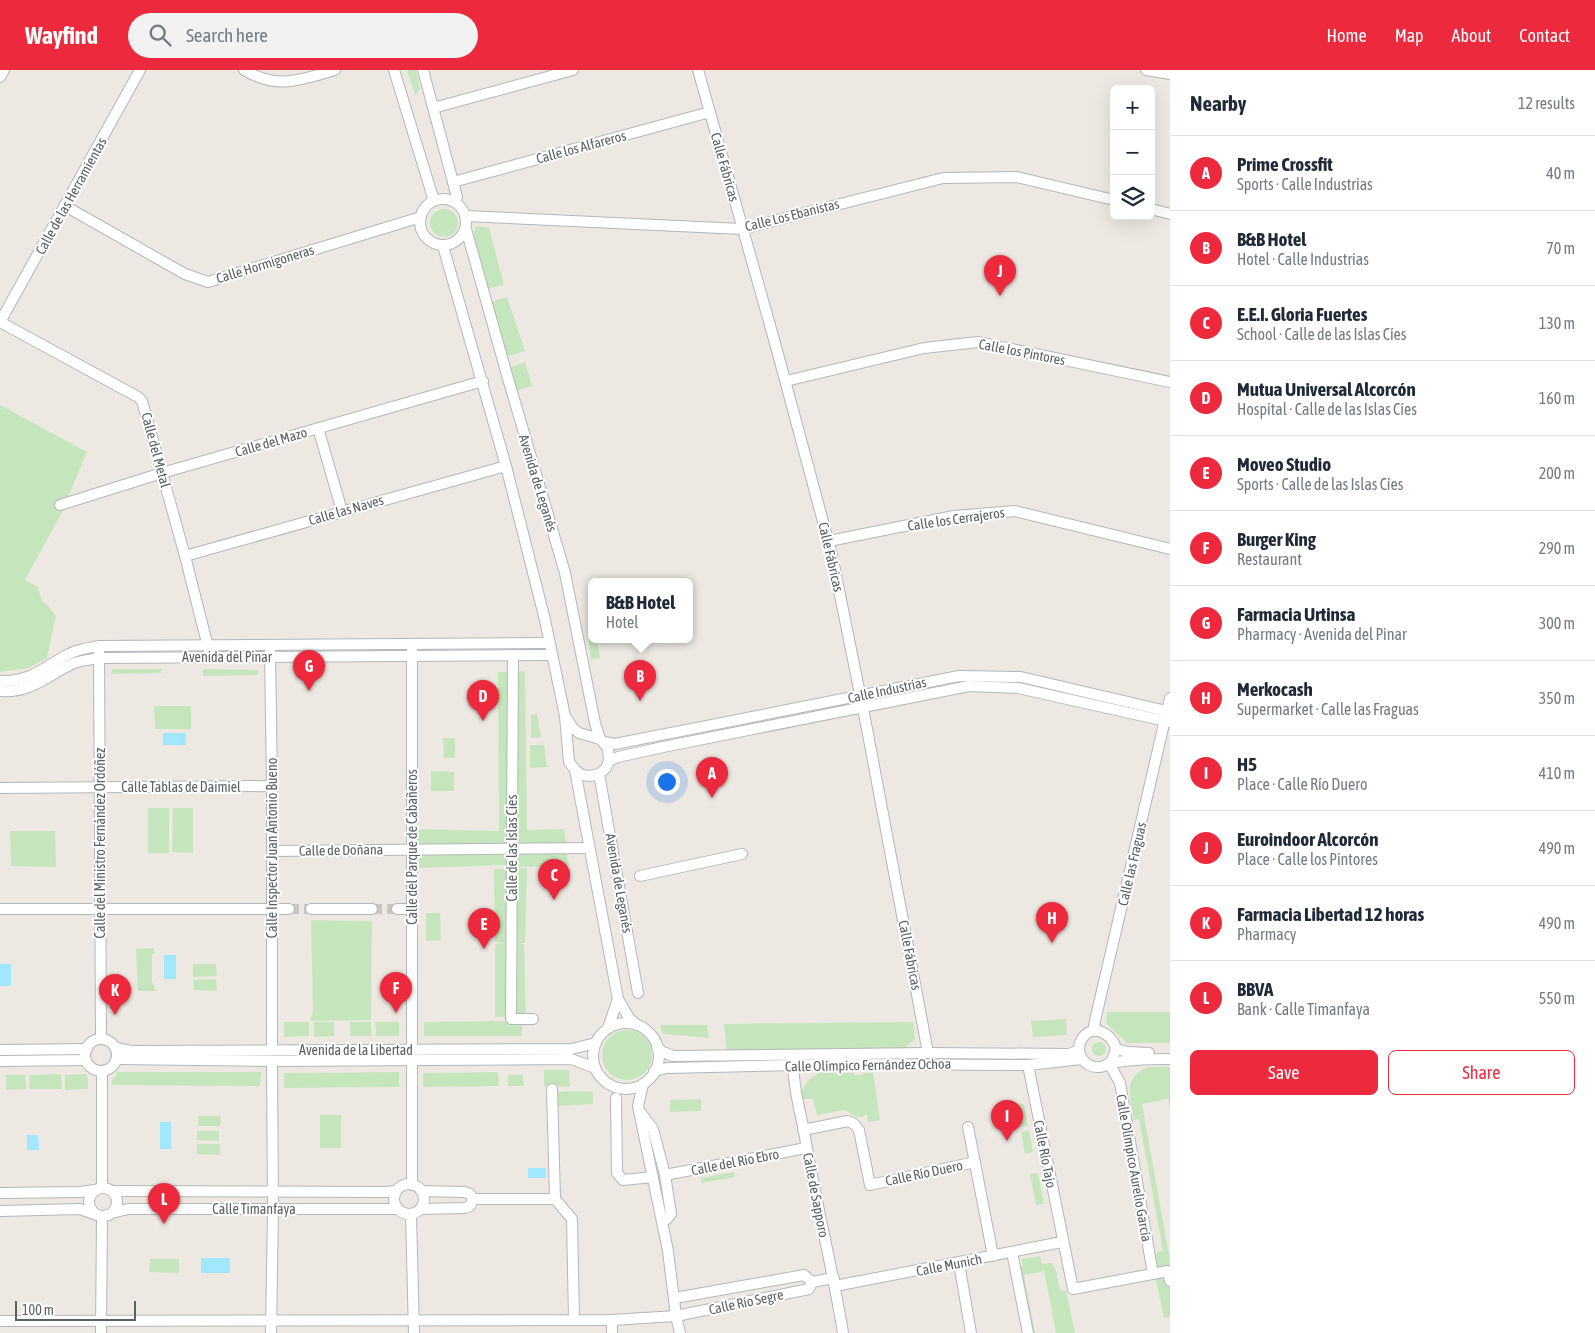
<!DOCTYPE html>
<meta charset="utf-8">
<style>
body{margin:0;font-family:"Asap Condensed",sans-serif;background:#f2f2f3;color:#1f2937}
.controls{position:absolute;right:15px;top:15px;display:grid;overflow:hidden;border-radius:8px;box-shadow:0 5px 20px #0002}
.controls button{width:45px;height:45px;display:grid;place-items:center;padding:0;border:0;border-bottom:1px solid #e0e1e3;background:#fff;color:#1f2937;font:25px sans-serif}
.scale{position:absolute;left:15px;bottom:12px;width:121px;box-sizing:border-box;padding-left:5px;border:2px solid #5a6063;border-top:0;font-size:14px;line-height:18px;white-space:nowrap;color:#5a6063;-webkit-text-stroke:4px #fff;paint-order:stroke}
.you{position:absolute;left:666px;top:711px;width:18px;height:18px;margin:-12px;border:4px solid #fff;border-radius:50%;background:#1a73e8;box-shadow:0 0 0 8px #1a73e833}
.badge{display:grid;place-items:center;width:32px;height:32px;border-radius:50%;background:#ed293d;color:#fff;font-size:16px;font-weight:700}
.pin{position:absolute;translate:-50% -41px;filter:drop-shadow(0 1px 2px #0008)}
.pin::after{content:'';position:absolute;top:26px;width:18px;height:15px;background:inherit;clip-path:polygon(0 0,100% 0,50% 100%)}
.popup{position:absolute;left:588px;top:508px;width:105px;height:65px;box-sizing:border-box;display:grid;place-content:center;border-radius:8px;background:#fff;filter:drop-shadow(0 1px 4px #0005);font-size:16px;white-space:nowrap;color:#747a83}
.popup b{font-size:19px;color:#1f2937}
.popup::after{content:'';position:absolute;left:50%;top:100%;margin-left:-10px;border:10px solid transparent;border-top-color:#fff}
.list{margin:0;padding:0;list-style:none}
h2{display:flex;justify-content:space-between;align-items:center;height:65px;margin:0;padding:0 20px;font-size:21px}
h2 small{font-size:16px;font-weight:400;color:#747a83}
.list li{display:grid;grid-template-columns:32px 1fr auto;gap:15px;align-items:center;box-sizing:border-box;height:75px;padding:0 20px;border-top:1px solid #e0e1e3}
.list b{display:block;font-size:19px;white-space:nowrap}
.list p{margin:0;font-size:16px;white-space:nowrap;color:#747a83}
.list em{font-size:16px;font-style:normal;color:#747a83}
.actions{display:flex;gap:10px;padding:15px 20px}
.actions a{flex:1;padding:11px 0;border:1px solid #ed293d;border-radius:8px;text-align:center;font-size:18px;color:#ed293d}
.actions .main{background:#ed293d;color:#fff}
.icon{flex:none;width:28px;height:28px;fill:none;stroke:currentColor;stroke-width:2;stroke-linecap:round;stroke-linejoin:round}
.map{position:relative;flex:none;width:1170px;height:1263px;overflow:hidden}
header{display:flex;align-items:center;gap:30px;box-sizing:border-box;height:70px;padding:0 25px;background:#ed293d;color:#fff}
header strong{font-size:24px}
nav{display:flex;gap:28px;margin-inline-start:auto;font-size:18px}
.search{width:350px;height:45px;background:#f2f2f3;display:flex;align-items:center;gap:12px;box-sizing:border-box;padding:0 18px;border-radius:28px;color:#747a83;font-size:19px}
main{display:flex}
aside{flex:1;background:#fff}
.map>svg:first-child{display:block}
.green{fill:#c5e6bd}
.water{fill:#a0e7ff}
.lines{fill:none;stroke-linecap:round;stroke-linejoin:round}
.minor-tunnel{stroke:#c8c7c2;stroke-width:10;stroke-dasharray:10 5;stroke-linecap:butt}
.minor-casing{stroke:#b3b6ba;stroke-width:12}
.minor{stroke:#fff;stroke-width:10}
.labels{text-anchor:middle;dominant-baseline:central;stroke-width:4;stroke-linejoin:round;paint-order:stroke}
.street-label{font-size:14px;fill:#5a6063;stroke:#fff}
</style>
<header>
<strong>Wayfind</strong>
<div class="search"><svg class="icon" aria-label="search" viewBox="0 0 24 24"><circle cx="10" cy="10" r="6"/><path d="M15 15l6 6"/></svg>Search here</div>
<nav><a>Home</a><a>Map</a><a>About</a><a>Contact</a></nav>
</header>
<main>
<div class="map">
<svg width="1170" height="1263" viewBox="0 0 1170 1263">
<rect width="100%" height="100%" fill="#ede9e2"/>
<g class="green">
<polygon points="407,0 416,0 420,19 415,26"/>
<circle cx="444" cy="153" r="14"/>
<polygon points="477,156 489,158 504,215 487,219 473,167 475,158"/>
<polygon points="507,227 525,281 508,286 491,232"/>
<polygon points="525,292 532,316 517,321 509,298"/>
<polygon points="0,335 87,382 61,444 25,510 38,517 42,531 47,535 56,546 47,588 29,598 0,602"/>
<polygon points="588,569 597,570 600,588 591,590"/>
<polygon points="112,599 162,599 161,603 111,604"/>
<polygon points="203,599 258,600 258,605 203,606"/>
<polygon points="525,601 527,760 564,759 566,775 515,775 515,602"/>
<polygon points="498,602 510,602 508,775 415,776 415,759 499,761"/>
<polygon points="154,636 191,636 191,659 155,659"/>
<polygon points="537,644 541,667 531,668 531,645"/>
<polygon points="443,668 455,668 455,688 444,688"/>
<polygon points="530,675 544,675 547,697 530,698"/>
<polygon points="431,701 454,702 454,721 431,721"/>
<rect x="148" y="738" width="21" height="45"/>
<polygon points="173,738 193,738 193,783 172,782"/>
<polygon points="10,761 55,761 56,797 11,796"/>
<polygon points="514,780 566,781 569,796 514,797"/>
<polygon points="508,781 508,795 417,798 416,782"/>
<polygon points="527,798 525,873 517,873 524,874 526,946 495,947 495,874 507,873 495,872 494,799"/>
<polygon points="426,843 440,843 441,870 426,871"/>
<polygon points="311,850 372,851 371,950 310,951 313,941"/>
<polygon points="154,878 155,884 152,884 152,913 154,914 155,921 138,921 136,879"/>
<polygon points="193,894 216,894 217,906 193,907"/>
<polygon points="216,909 217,921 194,920 193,910"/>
<polygon points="1107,942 1170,942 1170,973 1127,973 1106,953"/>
<polygon points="1066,949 1067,965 1033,967 1031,951"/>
<polygon points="522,951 522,966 424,966 424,952"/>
<polygon points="284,952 309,952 309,966 284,967"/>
<polygon points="314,952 334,952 334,966 314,967"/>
<rect x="350" y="952" width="21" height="14"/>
<polygon points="375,952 399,952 399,966 376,966"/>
<polygon points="913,952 915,969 902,980 727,982 724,954"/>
<polygon points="660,955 707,955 709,968 663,964"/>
<circle cx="627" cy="985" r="25"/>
<circle cx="1099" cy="979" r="7"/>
<path d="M1149 997H1170V1039L1168 1029 1142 1034 1170 1191V1247L1164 1248 1156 1211C1161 1201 1153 1191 1157 1182L1163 1181 1139 1049 1134 1050C1130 1028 1122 1006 1149 997Z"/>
<polygon points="544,1000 569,1000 570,1017 544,1016"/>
<polygon points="118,1002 261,1002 260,1016 111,1015 113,1009"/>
<polygon points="399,1002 399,1017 284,1018 284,1003"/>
<polygon points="498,1002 499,1016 423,1017 423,1003"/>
<path d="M821 1002 854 1003V1005H862L863 1003H873L880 1050 868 1052 867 1044C858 1051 853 1045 845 1040L817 1045 813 1029H801C802 1015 809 1008 821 1002Z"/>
<polygon points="61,1004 62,1019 29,1019 30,1005"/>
<polygon points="85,1004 88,1008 88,1019 65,1020 65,1005"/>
<polygon points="6,1005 25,1005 26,1019 6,1020"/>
<polygon points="508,1005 523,1005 524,1016 508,1016"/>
<polygon points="576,1021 593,1022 593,1034 557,1036 556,1022"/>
<polygon points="701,1029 701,1041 670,1042 670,1030"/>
<polygon points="1024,1034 1028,1056 1021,1057 1016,1035"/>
<rect x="320" y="1045" width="21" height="33"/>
<polygon points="198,1046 221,1046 220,1056 198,1056"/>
<polygon points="1029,1060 1033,1082 1025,1084 1021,1062"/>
<polygon points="197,1061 219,1061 219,1071 197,1070"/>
<polygon points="197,1074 220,1074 220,1085 197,1084"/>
<polygon points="734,1102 735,1107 702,1113 701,1108"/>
<polygon points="1038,1103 1044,1134 1036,1135 1030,1104"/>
<polygon points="1040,1186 1042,1194 1051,1193 1056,1200 1060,1220 1066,1221 1075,1263 1056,1263 1044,1201 1024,1205 1035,1263 1028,1263 1015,1198 1023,1196 1021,1189"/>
<polygon points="150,1189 179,1189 179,1203 149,1202"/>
</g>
<g class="water">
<rect x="163" y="663" width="23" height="12"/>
<rect x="164" y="885" width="12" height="24"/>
<rect x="0" y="894" width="11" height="22"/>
<rect x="160" y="1052" width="11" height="27"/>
<polygon points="27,1065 38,1065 39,1080 27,1080"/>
<rect x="528" y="1098" width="18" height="10"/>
<rect x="201" y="1188" width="29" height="15"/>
</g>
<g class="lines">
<g class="minor-tunnel">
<polyline points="289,839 311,839"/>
<polyline points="372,839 397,839"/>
</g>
<defs>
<g id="minor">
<path d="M244 0C278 20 300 10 335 0"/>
<polyline points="394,0 434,131"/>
<polyline points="423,0 457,127 453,131"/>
<polyline points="698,0 775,273 832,485 867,659 928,983"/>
<polyline points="1146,0 1170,4"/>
<polyline points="0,7 4,0"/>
<polyline points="433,38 573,0"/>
<polyline points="453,112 710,42"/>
<circle cx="443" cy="152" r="23"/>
<polyline points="65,136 185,204 208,212 421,147"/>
<polyline points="1151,139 1170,144"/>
<polyline points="466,146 742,159 943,108 1017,107 1114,130"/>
<polyline points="466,159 507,305 565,503 595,653 600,669"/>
<polyline points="443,176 506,396 545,550 565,646 569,692 575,700 582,705 590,706 599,704 606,698 609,691 608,678 600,669 579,663 573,658 565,646"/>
<polyline points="0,252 138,327 142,331 185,486 209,581"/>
<polyline points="0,252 140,0"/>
<polyline points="786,311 924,278 978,272 1170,312"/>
<polyline points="318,358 342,441"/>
<polyline points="60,435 162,403 483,311"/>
<polyline points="829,471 954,446 1015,441 1170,479"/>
<polyline points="185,486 506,396"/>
<polyline points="270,581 272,716 272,980"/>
<polyline points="99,582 101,969"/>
<polyline points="513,585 511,949 533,949"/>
<path d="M0 611C32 612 43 597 69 584 78 579 88 578 99 576L549 573"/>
<path d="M0 621C32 623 46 606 72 594 80 590 91 590 99 588L552 585"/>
<polyline points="604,672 615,674 959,606 1021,607 1170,642"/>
<polyline points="609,691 618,687 663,677 969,616 1018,618 1170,652"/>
<polyline points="575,700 618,929 629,948 637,955"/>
<polyline points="599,704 638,923"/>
<polyline points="0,718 272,716"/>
<polyline points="272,781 589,778"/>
<polyline points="640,806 742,784"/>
<polyline points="0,839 289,839"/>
<polyline points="311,839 372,839"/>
<polyline points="397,839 412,839"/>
<circle cx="626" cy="986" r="33"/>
<polyline points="608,958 618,929"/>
<polyline points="1097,961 1094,955 1170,628"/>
<circle cx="101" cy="985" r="16"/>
<polyline points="657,977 663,982 673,986 928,983 1069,984 1079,980"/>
<polyline points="116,978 131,981 571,979 596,973"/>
<polyline points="1116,979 1128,982 1149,983"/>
<polyline points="0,980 87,979"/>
<polyline points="412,980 412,581"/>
<polyline points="117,989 274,991 571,989 595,998"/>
<path d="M793 989C793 1014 799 1037 804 1061 815 1129 832 1195 843 1263"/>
<polyline points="0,991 86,990"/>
<polyline points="1109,993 1120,1013 1153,1204"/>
<path d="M1111 993 1116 979C1112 961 1088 952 1080 973 1076 984 1085 997 1097 997 1103 998 1106 994 1112 993 1131 989 1151 989 1170 989"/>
<polyline points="1028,995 1073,1219 1168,1201 1170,1211"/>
<polyline points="654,1001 667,998 840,994 1028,995 1082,989"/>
<polyline points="643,1014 638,1036 668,1181 676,1246 680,1263"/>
<polyline points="552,1019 555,1129 572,1149 574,1250"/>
<polyline points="616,1028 617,1103 623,1110 653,1107"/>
<polyline points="641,1043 653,1059 665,1105 671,1144 667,1149 662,1150"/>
<polyline points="968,1057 993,1186"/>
<polyline points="803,1060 848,1051 854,1054 859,1060 870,1115 975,1092"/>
<polyline points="665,1105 806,1078"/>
<circle cx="409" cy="1129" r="15"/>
<polyline points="412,1115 412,990"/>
<circle cx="103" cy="1132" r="14"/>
<polyline points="102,1118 102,1001"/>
<polyline points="112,1121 386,1122 396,1121"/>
<polyline points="0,1123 80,1122 95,1120"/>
<polyline points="473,1129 555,1129"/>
<polyline points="420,1139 465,1138 470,1136 473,1129 470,1124 464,1122 421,1121"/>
<polyline points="0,1141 80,1139 97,1145"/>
<polyline points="112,1143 128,1139 397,1139"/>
<polyline points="411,1144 414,1263"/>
<polyline points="1012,1182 1028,1263"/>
<polyline points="959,1193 971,1263"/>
<polyline points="835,1216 1062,1172"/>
<polyline points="675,1228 804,1205 812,1212 834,1208"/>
<polyline points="0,1251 612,1250 676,1246 809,1219 812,1212"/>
<polyline points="101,1263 102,1146"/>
<polyline points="271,1263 273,1139 272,991"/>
<polyline points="612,1263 612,1250"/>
</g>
</defs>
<use href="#minor" class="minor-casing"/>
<use href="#minor" class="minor"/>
</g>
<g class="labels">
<g class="street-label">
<text transform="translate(581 77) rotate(-15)">Calle los Alfareros</text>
<text transform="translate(725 97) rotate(74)">Calle Fábricas</text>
<text transform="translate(71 126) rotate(-61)">Calle de las Herramientas</text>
<text transform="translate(792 145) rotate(-14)">Calle Los Ebanistas</text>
<text transform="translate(265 194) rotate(-17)">Calle Hormigoneras</text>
<text transform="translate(1022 282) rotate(11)">Calle los Pintores</text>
<text transform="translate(271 372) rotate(-16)">Calle del Mazo</text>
<text transform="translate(156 380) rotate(75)">Calle del Metal</text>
<text transform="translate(538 413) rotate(73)">Avenida de Leganés</text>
<text transform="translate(346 440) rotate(-16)">Calle las Naves</text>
<text transform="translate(956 449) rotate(-8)">Calle los Cerrajeros</text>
<text transform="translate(831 487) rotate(77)">Calle Fábricas</text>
<text x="227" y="587">Avenida del Pinar</text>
<text transform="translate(887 620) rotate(-12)">Calle Industrias</text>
<text x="181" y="717">Calle Tablas de Daimiel</text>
<text transform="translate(100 773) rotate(-90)">Calle del Ministro Fernández Ordóñez</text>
<text transform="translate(412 777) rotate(-90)">Calle del Parque de Cabañeros</text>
<text transform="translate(272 778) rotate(-90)">Calle Inspector Juan Antonio Bueno</text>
<text transform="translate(512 778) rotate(-90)">Calle de las Islas Cíes</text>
<text transform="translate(341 780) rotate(-1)">Calle de Doñana</text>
<text transform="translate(1132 794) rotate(-77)">Calle las Fraguas</text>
<text transform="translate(619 813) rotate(80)">Avenida de Leganés</text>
<text transform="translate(910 885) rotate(79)">Calle Fábricas</text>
<text x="356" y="980">Avenida de la Libertad</text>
<text transform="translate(868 995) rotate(-1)">Calle Olímpico Fernández Ochoa</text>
<text transform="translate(1045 1084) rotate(79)">Calle Río Tajo</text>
<text transform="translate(735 1092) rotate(-11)">Calle del Río Ebro</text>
<text transform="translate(1134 1098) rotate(80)">Calle Olímpico Aurelio García</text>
<text transform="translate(924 1103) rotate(-12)">Calle Río Duero</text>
<text transform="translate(816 1125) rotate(79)">Calle de Sapporo</text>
<text x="254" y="1139">Calle Timanfaya</text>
<text transform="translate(949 1195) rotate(-11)">Calle Munich</text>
<text transform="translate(746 1232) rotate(-12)">Calle Río Segre</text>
</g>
</g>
</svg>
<div class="controls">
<button>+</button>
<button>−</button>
<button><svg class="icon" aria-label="layers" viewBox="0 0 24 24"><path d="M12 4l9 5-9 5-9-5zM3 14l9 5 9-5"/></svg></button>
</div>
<div class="scale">100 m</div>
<div class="you"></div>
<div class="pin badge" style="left:712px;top:728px">A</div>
<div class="pin badge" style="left:640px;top:631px">B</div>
<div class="popup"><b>B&amp;B Hotel</b>Hotel</div>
<div class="pin badge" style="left:554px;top:830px">C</div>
<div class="pin badge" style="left:483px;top:651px">D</div>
<div class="pin badge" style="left:484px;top:879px">E</div>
<div class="pin badge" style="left:396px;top:943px">F</div>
<div class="pin badge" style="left:309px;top:621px">G</div>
<div class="pin badge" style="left:1052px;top:873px">H</div>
<div class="pin badge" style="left:1007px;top:1071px">I</div>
<div class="pin badge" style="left:1000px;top:226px">J</div>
<div class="pin badge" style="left:115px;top:945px">K</div>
<div class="pin badge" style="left:164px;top:1154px">L</div>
</div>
<aside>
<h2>Nearby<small>12 results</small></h2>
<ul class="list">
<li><span class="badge">A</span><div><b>Prime Crossfit</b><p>Sports · Calle Industrias</p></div><em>40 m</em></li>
<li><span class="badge">B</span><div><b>B&amp;B Hotel</b><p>Hotel · Calle Industrias</p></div><em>70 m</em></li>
<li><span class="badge">C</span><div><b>E.E.I. Gloria Fuertes</b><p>School · Calle de las Islas Cíes</p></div><em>130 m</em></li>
<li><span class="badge">D</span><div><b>Mutua Universal Alcorcón</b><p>Hospital · Calle de las Islas Cíes</p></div><em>160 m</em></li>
<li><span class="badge">E</span><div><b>Moveo Studio</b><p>Sports · Calle de las Islas Cíes</p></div><em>200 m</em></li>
<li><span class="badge">F</span><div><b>Burger King</b><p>Restaurant</p></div><em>290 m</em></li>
<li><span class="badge">G</span><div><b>Farmacia Urtinsa</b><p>Pharmacy · Avenida del Pinar</p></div><em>300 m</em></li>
<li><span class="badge">H</span><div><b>Merkocash</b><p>Supermarket · Calle las Fraguas</p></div><em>350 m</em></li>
<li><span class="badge">I</span><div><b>H5</b><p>Place · Calle Río Duero</p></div><em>410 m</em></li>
<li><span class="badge">J</span><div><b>Euroindoor Alcorcón</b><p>Place · Calle los Pintores</p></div><em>490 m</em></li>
<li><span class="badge">K</span><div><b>Farmacia Libertad 12 horas</b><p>Pharmacy</p></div><em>490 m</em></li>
<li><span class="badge">L</span><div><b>BBVA</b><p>Bank · Calle Timanfaya</p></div><em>550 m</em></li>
</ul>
<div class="actions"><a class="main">Save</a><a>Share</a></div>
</aside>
</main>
